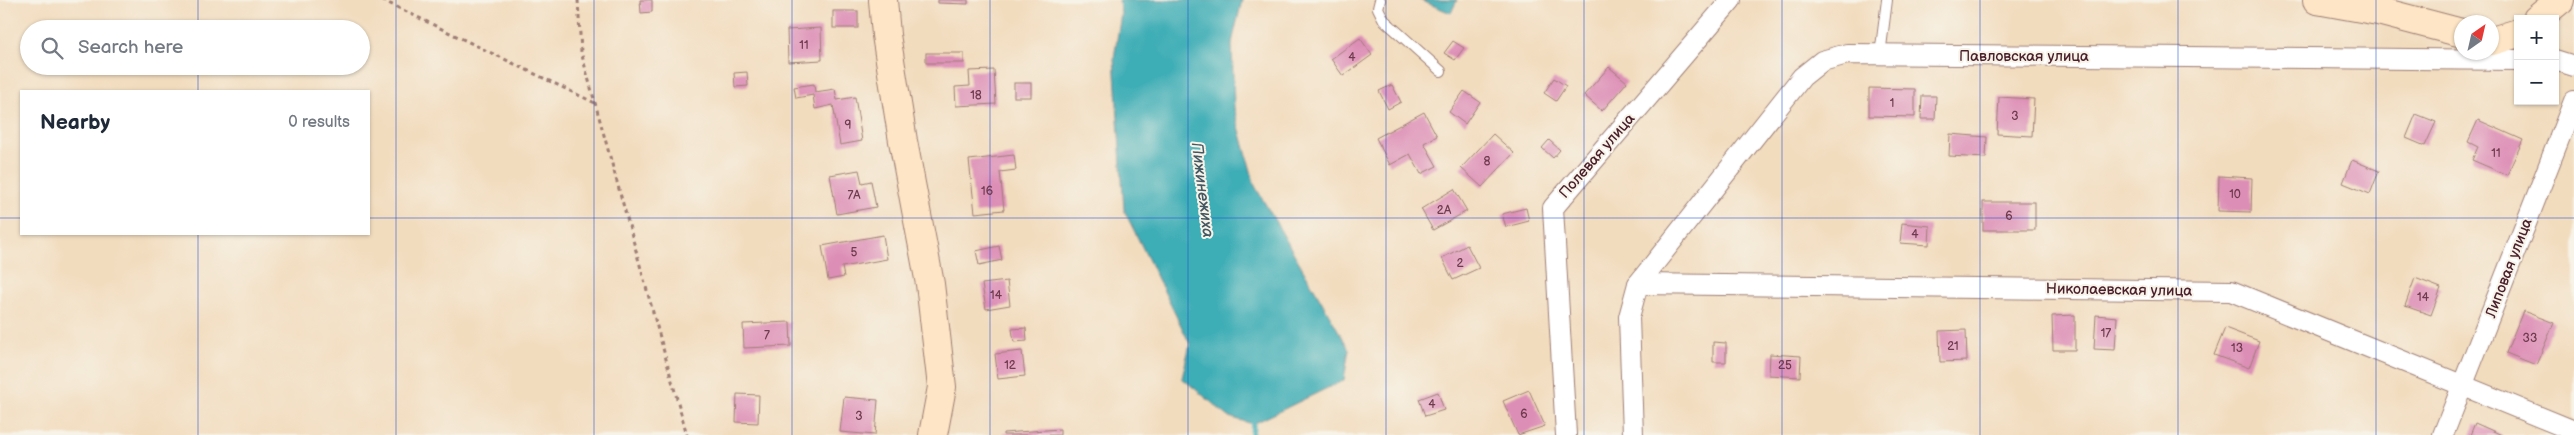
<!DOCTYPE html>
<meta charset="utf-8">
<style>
body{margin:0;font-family:"Balsamiq Sans",sans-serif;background:#f2f2f3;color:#1f2937}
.controls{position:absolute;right:15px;top:15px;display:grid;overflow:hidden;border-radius:0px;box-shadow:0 1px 4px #0004}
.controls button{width:45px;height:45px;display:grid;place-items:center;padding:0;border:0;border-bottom:1px solid #e0e1e3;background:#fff;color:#1f2937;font:25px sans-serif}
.compass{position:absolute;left:2454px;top:15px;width:45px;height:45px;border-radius:50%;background:#fff;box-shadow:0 1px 4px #0004;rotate:34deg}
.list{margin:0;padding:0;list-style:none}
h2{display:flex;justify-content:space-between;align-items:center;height:65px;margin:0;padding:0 20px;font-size:21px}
h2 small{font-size:16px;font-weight:400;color:#747a83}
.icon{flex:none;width:28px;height:28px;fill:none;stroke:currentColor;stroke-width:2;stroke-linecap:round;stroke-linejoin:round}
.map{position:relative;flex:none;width:2574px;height:435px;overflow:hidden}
.search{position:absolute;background:#fff;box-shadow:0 1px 4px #0004;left:20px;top:20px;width:350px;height:55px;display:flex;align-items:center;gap:12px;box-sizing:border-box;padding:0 18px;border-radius:28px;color:#747a83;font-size:19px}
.panel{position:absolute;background:#fff;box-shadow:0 1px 4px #0004;left:20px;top:90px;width:350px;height:145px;border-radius:0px}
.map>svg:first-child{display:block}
.water{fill:#3cadb6;stroke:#436670}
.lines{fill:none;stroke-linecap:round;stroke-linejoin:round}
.stream{stroke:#3cadb6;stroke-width:5.5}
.building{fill:#dd8eb6}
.lane-casing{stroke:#9e7e74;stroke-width:12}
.street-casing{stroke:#9e7e74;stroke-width:22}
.secondary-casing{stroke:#9e7e74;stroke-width:30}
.path{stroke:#9e7e74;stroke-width:3;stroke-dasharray:4 4;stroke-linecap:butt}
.lane{stroke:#fff;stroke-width:10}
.street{stroke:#fff;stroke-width:20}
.secondary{stroke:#fde5c5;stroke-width:28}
.grid{fill:none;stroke:#1d4ed8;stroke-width:1;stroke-opacity:0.55}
.labels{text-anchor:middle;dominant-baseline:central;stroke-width:4;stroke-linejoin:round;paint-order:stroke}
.number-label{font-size:12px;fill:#6f3b4e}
.street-label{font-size:15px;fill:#4a1f2b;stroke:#f7f3e8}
.water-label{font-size:16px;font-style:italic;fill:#445863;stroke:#f7f3e8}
</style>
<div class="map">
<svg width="2574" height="435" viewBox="0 0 2574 435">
<rect width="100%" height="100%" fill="#f7f3e8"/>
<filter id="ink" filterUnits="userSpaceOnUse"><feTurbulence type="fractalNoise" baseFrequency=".02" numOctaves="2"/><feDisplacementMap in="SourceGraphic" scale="10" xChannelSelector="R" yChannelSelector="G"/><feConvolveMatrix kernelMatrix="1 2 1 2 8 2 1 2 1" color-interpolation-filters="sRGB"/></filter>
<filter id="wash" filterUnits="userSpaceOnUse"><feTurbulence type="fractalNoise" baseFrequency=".0096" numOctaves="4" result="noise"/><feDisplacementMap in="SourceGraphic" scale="20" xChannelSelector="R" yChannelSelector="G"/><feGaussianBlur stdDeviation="1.12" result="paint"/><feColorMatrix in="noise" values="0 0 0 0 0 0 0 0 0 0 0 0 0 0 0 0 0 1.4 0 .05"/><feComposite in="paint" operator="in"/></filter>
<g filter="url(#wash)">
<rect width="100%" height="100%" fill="#f2dcbe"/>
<g class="water">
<polygon points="1119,0 1242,0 1232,43 1234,108 1255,186 1349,349 1344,380 1253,424 1229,417 1182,378 1190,344 1124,210 1114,58 1121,14"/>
<polygon points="1420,0 1457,0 1451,13"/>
</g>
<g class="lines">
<polyline class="stream" points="1251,417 1253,424 1252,435"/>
</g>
<g id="blocks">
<g class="building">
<polygon points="640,0 652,0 652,12 641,13"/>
<polygon points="938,0 968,0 968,4 938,3"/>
<rect x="833" y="11" width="25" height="17"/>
<polygon points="821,28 822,60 788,62 787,30"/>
<polygon points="1360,38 1372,55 1343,76 1331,59"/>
<polygon points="1453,41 1464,48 1455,60 1444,53"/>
<rect x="926" y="53" width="38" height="10"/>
<polygon points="1609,67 1627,82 1602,111 1584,95"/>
<polygon points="994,70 996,104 956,106 955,87 970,86 969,71"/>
<polygon points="747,72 748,86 735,87 734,73"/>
<polygon points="1554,78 1566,86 1556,101 1544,93"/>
<rect x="1014" y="83" width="17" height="14"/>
<polygon points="814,84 815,92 835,89 837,100 855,97 862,141 840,145 833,105 815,109 813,95 796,98 794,87"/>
<polygon points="1392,85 1401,102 1388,109 1379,91"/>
<polygon points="1869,88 1915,89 1915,117 1869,116"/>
<polygon points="1464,91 1480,102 1465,124 1449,112"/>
<polygon points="1922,96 1936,96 1935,119 1921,119"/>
<polygon points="1999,97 2034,99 2032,136 1997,134"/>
<polygon points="1424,112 1437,136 1424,143 1437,166 1421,174 1410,154 1390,165 1376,138"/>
<polygon points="2416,114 2436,122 2425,146 2406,138"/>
<polygon points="2478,120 2523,140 2507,175 2472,160 2478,147 2468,142"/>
<polygon points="1493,134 1514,153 1482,187 1461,168"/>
<polygon points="1950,134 1987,137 1986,158 1949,156"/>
<polygon points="1549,140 1560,150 1553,158 1542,148"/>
<polygon points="1014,155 1016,170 1000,172 1004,210 975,213 969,160"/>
<polygon points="2352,160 2379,171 2370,194 2343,183"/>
<polygon points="859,170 862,183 871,181 876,207 837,214 830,175"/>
<polygon points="2219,176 2252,178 2251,212 2218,211"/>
<polygon points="1454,189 1467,211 1433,230 1421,209"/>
<rect x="1983" y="202" width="52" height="28"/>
<polygon points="1526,208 1529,221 1506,227 1502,214"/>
<polygon points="1902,223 1930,226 1929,245 1900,243"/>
<polygon points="883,235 887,259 842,267 844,277 828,280 822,246"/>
<polygon points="1467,245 1479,268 1453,280 1442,258"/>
<polygon points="999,246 1002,260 979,265 976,251"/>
<polygon points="2415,278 2441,288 2431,315 2405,306"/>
<polygon points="1007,281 1010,305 986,309 982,284"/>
<polygon points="2523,311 2554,323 2536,365 2506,353"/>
<polygon points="2075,315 2075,350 2053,350 2052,316"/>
<polygon points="2096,315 2117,317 2115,350 2094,349"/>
<polygon points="790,322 791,346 744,348 743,324"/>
<polygon points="1026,328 1027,341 1014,342 1012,329"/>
<polygon points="2225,328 2259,341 2249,368 2214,355"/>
<polygon points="1966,330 1967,361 1940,362 1939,331"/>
<polygon points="1713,342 1726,343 1726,362 1713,362"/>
<polygon points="1022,351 1025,376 998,379 995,354"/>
<polygon points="1770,354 1801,356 1800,377 1769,375"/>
<polygon points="1529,390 1545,426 1518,435 1503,401"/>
<polygon points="1438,392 1444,410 1425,416 1419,399"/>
<polygon points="737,394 759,395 758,423 736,422"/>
<polygon points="844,397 878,400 875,435 840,432"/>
<polygon points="2475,423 2502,435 2470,435"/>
<polygon points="1060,429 1060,435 1003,435 1003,433"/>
</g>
</g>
</g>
<g filter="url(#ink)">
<use href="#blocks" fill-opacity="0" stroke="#9e7e74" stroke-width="1"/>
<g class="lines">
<defs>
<g id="lane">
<polyline points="1380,0 1378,8 1384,20 1441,71"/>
<polyline points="1880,55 1887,0"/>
</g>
<g id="street">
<polyline points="2555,60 2574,66"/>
<polyline points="1638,284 2231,291 2574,431"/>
<polyline points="1566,435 1553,208 1731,0"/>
<polyline points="1633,435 1629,317 1638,284 1802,77 1822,61 1847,54 2518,60"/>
<polyline points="2443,435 2574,101"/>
</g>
<g id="secondary">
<polyline points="883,0 886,35 903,141 930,284 942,387 933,435"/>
<polyline points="2317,0 2378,11 2462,33"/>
<polyline points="2537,19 2560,0"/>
<polyline points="2492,41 2518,33"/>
</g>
</defs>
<use href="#lane" class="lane-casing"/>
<use href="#street" class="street-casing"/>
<use href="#secondary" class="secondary-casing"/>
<g class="path">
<polyline points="382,0 595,103"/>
<polyline points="578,0 581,52 687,435"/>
</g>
<use href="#lane" class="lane"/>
<use href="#street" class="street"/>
<use href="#secondary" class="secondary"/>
</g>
</g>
<path class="grid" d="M198 0V29M396 0V435M594 0V435M792 0V435M990 0V435M1188 0V435M1386 0V435M1584 0V435M1782 0V435M1980 0V435M2178 0V435M2376 0V435M198 66V91M0 218H21M369 218H2574M198 234V435"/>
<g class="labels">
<g class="number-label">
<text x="804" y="45">11</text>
<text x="1352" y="57">4</text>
<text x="976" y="95">18</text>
<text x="1892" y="103">1</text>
<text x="2015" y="116">3</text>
<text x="848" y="125">9</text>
<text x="2496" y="153">11</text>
<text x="1487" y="161">8</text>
<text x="987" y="191">16</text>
<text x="2235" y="194">10</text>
<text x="854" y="195">7А</text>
<text x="1444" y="210">2А</text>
<text x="2009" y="216">6</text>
<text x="1915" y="234">4</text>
<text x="854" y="252">5</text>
<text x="1460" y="263">2</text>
<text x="996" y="295">14</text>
<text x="2423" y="297">14</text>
<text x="2106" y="333">17</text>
<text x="767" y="335">7</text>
<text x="2530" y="338">33</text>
<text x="1953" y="346">21</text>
<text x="2237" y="348">13</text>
<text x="1010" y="365">12</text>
<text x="1785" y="365">25</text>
<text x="1432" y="404">4</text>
<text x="1524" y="414">6</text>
<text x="859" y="416">3</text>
</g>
<g class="street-label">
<text x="2024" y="56">Павловская улица</text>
<text transform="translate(1597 156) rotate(-49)">Полевая улица</text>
<text transform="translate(2509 268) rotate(-69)">Липовая улица</text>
<text transform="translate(2119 290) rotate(1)">Николаевская улица</text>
</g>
<g class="water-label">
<text transform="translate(1202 190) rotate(83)">Пижинежиха</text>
</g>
</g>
</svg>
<div class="controls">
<button>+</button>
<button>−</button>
</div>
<svg class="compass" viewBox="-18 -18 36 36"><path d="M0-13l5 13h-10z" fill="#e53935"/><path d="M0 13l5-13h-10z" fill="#747a83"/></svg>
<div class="search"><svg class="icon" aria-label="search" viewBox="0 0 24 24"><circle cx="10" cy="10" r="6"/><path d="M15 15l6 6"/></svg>Search here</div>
<section class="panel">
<h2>Nearby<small>0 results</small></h2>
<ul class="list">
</ul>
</section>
</div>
